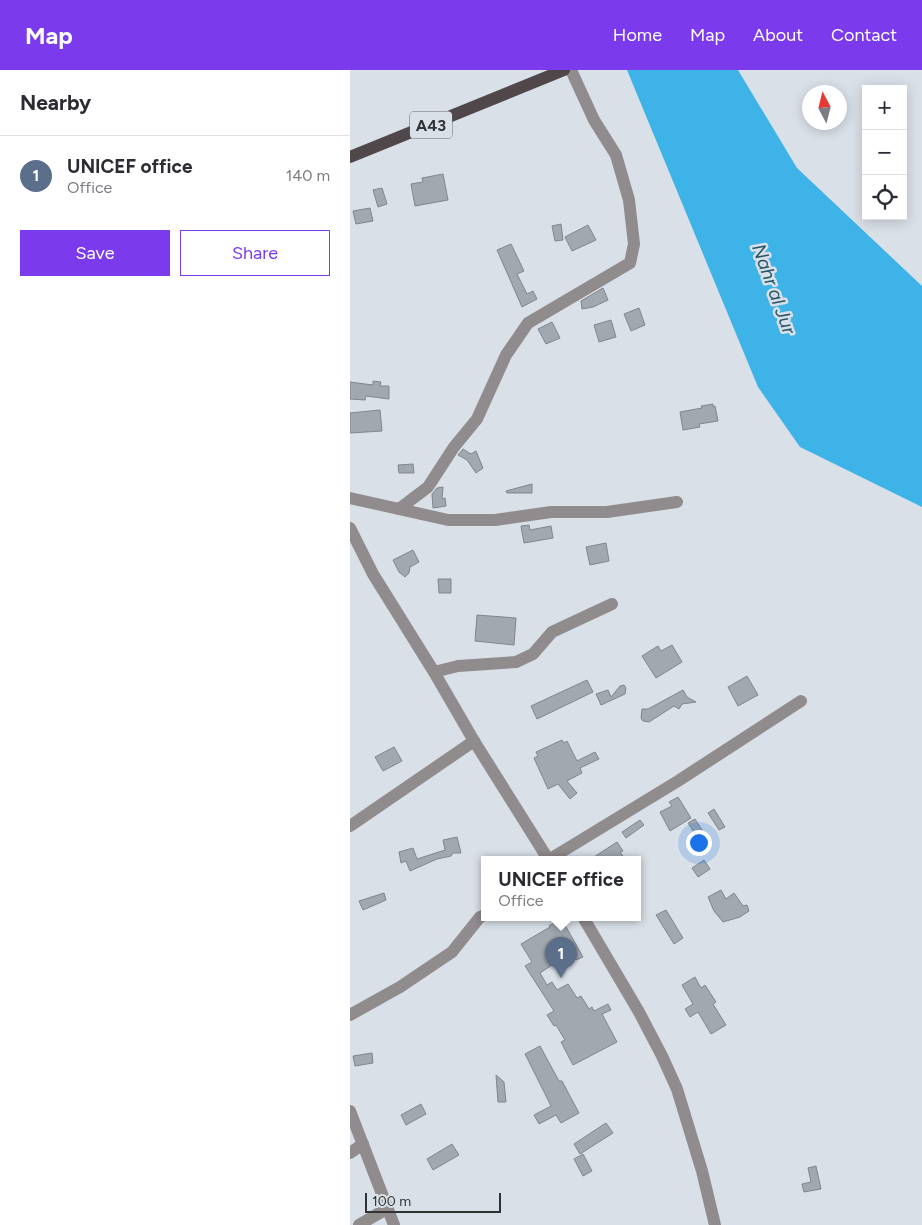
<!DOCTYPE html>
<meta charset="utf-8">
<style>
body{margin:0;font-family:Figtree,sans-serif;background:#f7f7f7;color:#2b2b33}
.controls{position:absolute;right:15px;top:15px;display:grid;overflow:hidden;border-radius:0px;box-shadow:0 2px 12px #0003}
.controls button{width:45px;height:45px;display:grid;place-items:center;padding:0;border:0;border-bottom:1px solid #e1e1e2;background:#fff;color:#2b2b33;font:25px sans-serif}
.compass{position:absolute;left:452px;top:15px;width:45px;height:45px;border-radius:50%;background:#fff;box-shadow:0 2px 12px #0003;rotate:353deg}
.scale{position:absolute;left:15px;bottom:12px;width:136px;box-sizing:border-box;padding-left:5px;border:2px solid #303336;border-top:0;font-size:14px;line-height:18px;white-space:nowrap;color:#303336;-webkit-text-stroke:4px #dae0e8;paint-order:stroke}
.you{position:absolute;left:348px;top:772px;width:18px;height:18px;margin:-12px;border:4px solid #fff;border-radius:50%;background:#1a73e8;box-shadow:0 0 0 8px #1a73e833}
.badge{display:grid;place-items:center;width:32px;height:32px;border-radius:50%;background:#7c3aed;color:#fff;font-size:16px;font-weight:700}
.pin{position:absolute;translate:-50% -41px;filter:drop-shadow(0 1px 2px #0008)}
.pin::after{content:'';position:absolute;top:26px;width:18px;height:15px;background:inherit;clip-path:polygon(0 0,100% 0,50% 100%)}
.popup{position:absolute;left:131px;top:786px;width:160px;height:65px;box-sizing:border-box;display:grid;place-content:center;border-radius:0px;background:#fff;filter:drop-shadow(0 1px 4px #0005);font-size:16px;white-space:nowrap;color:#7c7c81}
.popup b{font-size:19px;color:#2b2b33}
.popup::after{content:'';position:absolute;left:50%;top:100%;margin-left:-10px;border:10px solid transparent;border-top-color:#fff}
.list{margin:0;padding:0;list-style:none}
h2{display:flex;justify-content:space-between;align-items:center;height:65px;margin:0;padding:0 20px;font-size:21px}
h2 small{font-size:16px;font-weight:400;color:#7c7c81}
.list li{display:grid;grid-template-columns:32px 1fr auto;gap:15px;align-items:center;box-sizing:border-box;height:80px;padding:0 20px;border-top:1px solid #e1e1e2}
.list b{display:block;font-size:19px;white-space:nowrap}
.list p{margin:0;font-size:16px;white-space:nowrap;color:#7c7c81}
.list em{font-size:16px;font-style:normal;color:#7c7c81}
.actions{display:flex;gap:10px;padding:15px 20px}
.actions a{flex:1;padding:11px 0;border:1px solid #7c3aed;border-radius:0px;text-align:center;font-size:18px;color:#7c3aed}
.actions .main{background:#7c3aed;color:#fff}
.icon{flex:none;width:28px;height:28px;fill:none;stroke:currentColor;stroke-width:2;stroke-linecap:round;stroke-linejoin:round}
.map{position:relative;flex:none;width:572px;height:1155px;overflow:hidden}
header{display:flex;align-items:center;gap:30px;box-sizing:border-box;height:70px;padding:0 25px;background:#7c3aed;color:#fff}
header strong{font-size:24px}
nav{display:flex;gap:28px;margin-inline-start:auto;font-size:18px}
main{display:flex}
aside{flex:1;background:#fff}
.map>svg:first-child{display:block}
.water{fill:#3eb3e7}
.building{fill:#a2a8b0;stroke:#80868d}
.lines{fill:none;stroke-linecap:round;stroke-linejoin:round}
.minor{stroke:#908b8c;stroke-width:12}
.major{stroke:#4f4749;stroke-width:12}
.labels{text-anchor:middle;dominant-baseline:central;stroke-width:5;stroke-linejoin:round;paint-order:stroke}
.shield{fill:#dae0e8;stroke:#63676b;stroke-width:1}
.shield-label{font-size:16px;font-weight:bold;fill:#303336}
.water-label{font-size:19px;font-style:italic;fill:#28566c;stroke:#dae0e8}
</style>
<header>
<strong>Map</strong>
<nav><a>Home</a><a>Map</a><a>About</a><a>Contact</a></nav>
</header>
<main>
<aside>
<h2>Nearby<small></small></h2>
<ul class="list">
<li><span class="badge" style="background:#5c6f8a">1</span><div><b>UNICEF office</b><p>Office</p></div><em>140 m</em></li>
</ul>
<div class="actions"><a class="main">Save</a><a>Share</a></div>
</aside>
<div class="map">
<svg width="572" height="1155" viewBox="0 0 572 1155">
<rect width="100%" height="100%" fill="#dae0e8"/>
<polygon class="water" points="277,0 388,0 447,98 572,216 572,437 450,377 408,317"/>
<g class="building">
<polygon points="93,104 98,130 65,136 61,114 73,112 72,108"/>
<polygon points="32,118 37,134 28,137 23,120"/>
<polygon points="20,138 23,151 6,154 3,141"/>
<polygon points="211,154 213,170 205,171 202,156"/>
<polygon points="238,155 246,170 222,181 215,167"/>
<polygon points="161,174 174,201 167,204 177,224 183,221 187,229 172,237 147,180"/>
<polygon points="253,218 258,230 243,237 232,239 231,231"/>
<polygon points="289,238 295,255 281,261 274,244"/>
<polygon points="261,250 266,267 249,272 244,255"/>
<polygon points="202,252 210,268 196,274 188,259"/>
<polygon points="23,311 31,312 30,316 39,316 39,329 16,326 15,330 0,329 0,312 23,315"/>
<polygon points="363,334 363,337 365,336 368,351 349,354 350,357 333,360 330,342 352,338 351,336"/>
<polygon points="30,340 32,361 0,363 0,343"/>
<polygon points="113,379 121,384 126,381 133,398 126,403 117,390 108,385"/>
<polygon points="63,394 64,403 49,403 48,395"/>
<polygon points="182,414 182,423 157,423 156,421"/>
<polygon points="93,417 92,429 95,428 96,436 83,438 82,424 87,418"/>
<polygon points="179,455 180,460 201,456 203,468 174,473 171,456"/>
<polygon points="256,473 259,491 240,495 236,477"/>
<polygon points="63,480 69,492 60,497 59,503 55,507 49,502 43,490"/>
<polygon points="88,509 101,509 101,523 89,523"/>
<polygon points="127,545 166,548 164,575 125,571"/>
<polygon points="322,575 332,592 306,608 292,586 308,576 311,581"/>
<polygon points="397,606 408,625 388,636 378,617"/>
<polygon points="237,610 243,622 187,649 181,636"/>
<polygon points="274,615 276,618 275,624 251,635 246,624 258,620 261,627 270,616"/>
<polygon points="333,620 337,627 346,632 332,634 329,639 324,636 299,652 293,651 291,648 292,639 298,639"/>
<polygon points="212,670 214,673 217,671 227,691 245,682 249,689 230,698 232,703 217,711 227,723 220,729 208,714 198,719 184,688 188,686 186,682"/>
<polygon points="44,677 52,691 33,701 25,687"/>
<polygon points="328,727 341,748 320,761 310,742 322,736 319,732"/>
<polygon points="364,739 375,757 369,760 358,743"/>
<polygon points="345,749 361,774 354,778 338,753"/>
<polygon points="290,750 294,755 276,768 272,762"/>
<polygon points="107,767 111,783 103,783 101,786 87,789 60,801 56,791 51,793 49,782 63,778 67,789 95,780 93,770"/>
<polygon points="267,772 273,781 270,782 275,789 241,789"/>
<polygon points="354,790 360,799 348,807 342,798"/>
<polygon points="371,820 376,829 384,823 393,836 397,835 399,841 390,847 373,852 364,841 358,827"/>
<polygon points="34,823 36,830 13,840 9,831"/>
<polygon points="316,840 333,868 324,874 306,845"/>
<polygon points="211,848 233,887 226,890 222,882 190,903 197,915 202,912 207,920 218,914 227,928 231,926 239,939 242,937 244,941 258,934 261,940 252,944 267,972 223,995 211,972 215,970 206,955 204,956 197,945 204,941 175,896 182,892 171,874 200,857 199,856"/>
<polygon points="345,907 351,918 355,915 366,932 363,934 376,955 361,964 348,942 340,947 335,939 343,934 332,915"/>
<polygon points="190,976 209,1011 212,1011 229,1043 211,1053 206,1045 189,1054 184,1045 201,1036 175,984"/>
<polygon points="22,983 23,993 5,996 3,986"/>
<polygon points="146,1005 154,1012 156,1032 148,1032"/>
<polygon points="71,1034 76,1044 56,1055 51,1045"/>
<polygon points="256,1053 263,1063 230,1084 224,1074"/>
<polygon points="102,1074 109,1085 83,1100 77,1089"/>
<polygon points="233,1084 242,1101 233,1106 224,1089"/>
<polygon points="466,1096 471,1119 454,1122 452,1114 461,1112 458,1098"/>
</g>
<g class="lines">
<g class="minor">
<polyline points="0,428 98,450 145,450 201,442 257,442 327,432"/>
<polyline points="49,439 78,417 104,377 127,349 156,285 178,253 280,193 284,174 279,130 266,85 244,50 221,0"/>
<polyline points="0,458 23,504 84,602 124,671 198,789"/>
<polyline points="84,602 108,596 166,592 183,584 202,562 262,534"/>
<polyline points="0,756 124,671"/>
<polyline points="200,789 328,711 451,631"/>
<polyline points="233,847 289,942 312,986 327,1019 352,1101 365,1155"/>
<polyline points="0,945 50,917 102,882 130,847 135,845"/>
<polyline points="0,1041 44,1155"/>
<polyline points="0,1083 13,1074"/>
<polyline points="9,1155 38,1138"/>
</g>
<polyline class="major" points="0,87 214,0"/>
</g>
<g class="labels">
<rect class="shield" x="60" y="41.5" width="42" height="27" rx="4"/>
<g class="shield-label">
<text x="81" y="55">A43</text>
</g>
<g class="water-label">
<text transform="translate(424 219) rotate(70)">Nahr al Jur</text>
</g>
</g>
</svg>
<div class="controls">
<button>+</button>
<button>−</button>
<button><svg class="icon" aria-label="locate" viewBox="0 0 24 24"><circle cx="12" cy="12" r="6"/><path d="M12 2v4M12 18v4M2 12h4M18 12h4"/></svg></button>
</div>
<svg class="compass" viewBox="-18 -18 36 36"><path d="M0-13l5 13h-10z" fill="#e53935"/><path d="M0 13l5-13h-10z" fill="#7c7c81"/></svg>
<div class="scale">100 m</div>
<div class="you"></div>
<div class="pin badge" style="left:211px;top:908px;background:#5c6f8a">1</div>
<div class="popup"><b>UNICEF office</b>Office</div>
</div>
</main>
